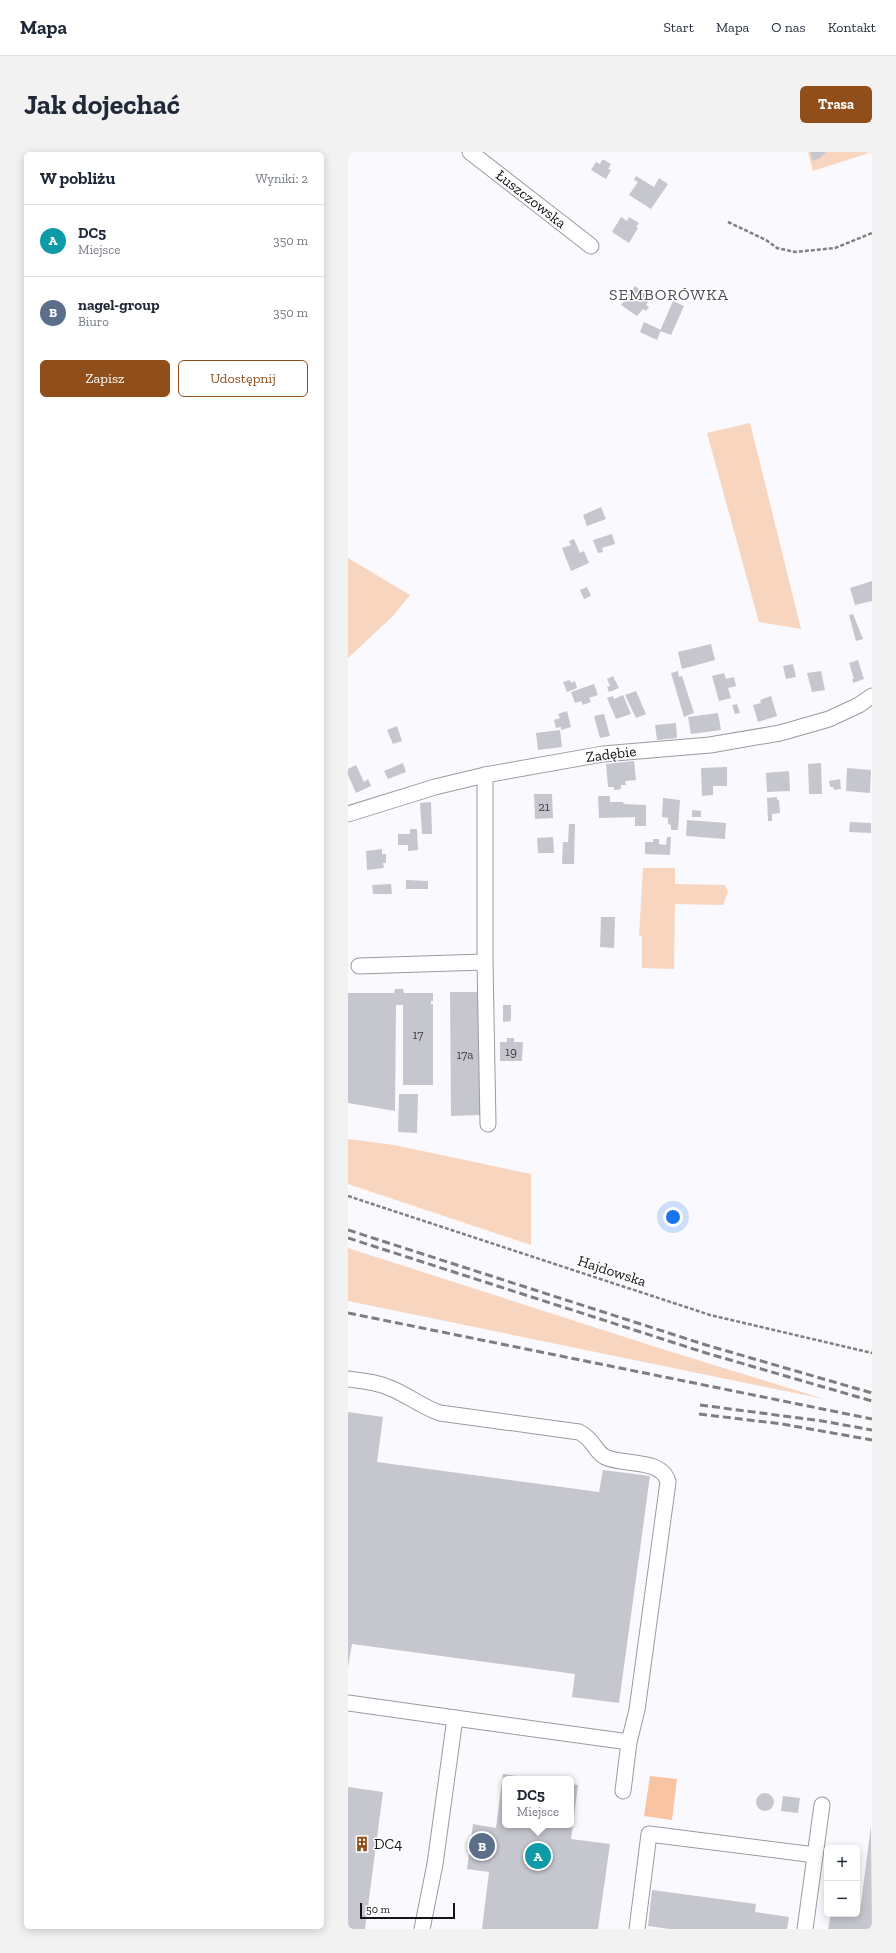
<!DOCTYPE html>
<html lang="pl">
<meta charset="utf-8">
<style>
body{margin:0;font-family:"Zilla Slab",serif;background:#f2f2f3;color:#1f2937}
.controls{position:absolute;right:12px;bottom:12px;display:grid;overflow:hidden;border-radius:6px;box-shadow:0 2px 10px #0003}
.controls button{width:36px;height:36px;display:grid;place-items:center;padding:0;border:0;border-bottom:1px solid #e0e1e3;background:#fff;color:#1f2937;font:20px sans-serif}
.scale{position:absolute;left:12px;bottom:10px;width:95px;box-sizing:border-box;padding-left:4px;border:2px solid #141416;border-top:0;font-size:11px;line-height:14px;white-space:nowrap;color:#141416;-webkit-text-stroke:3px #fff;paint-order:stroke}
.you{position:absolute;left:325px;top:1065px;width:14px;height:14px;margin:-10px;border:3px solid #fff;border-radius:50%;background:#1a73e8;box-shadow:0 0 0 6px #1a73e833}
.badge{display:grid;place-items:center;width:26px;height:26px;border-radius:50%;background:#904f1a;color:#fff;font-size:13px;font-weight:700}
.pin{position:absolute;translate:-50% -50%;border:2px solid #fff;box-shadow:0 1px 4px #0006}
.popup{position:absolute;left:154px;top:1624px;width:72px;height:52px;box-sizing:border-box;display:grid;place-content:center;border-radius:6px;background:#fff;filter:drop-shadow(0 1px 3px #0005);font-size:13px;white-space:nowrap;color:#747a83}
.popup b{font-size:15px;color:#1f2937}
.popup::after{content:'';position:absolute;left:50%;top:100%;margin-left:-8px;border:8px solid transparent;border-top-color:#fff}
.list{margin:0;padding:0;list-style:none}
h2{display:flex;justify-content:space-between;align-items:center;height:52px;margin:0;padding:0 16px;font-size:17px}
h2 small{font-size:13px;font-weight:400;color:#747a83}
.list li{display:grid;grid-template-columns:26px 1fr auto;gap:12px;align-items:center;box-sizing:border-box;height:72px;padding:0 16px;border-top:1px solid #e0e1e3}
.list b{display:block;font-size:15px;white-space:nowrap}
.list p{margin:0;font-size:13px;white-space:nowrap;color:#747a83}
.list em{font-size:13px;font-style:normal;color:#747a83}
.actions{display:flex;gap:8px;padding:12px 16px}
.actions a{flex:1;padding:9px 0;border:1px solid #904f1a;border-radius:6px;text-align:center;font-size:14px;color:#904f1a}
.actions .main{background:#904f1a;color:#fff}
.map{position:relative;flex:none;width:524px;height:1777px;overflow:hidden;border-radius:6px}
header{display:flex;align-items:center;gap:24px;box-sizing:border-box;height:56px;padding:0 20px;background:#fff;border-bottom:1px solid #e0e1e3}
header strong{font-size:19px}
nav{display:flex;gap:22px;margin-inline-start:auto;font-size:14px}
.intro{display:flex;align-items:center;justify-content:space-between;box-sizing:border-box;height:96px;padding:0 24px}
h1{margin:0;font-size:28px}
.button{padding:10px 18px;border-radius:6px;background:#904f1a;color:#fff;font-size:14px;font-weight:700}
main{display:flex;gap:24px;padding:0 24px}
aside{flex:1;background:#fff;border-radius:6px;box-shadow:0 2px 10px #0003}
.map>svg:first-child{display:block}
.green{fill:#f8d5bf}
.water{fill:#f8c4a1}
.building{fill:#c6c6ce}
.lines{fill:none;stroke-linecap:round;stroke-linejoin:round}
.minor-casing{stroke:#9b9aa2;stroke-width:17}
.path{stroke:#808083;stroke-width:2.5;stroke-dasharray:4 2;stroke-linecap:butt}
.minor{stroke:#fff;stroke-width:15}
.rail{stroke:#7e7e81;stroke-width:3;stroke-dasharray:8 4;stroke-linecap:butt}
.labels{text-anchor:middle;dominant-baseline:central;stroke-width:3;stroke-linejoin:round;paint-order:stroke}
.number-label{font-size:13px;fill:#404044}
.street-label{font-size:15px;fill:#141416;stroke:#fff}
.poi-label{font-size:15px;fill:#141416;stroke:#fff;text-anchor:start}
.neighbourhood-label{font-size:16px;letter-spacing:1px;fill:#4f4f55;stroke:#fff}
</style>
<header>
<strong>Mapa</strong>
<nav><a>Start</a><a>Mapa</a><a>O nas</a><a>Kontakt</a></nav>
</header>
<div class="intro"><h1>Jak dojechać</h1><a class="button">Trasa</a></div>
<main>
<aside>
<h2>W pobliżu<small>Wyniki: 2</small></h2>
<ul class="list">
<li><span class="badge" style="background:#0f9aa8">A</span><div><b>DC5</b><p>Miejsce</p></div><em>350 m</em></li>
<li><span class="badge" style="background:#5c6f8a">B</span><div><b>nagel-group</b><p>Biuro</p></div><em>350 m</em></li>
</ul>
<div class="actions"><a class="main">Zapisz</a><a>Udostępnij</a></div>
</aside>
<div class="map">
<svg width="524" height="1777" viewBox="0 0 524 1777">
<rect width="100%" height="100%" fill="#f9f9fe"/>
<g class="green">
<polygon points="460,0 524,0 465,19"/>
<polygon points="402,271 453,477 411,470 359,281"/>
<polygon points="0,406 62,443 45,464 0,506"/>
<polygon points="295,716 327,716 327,732 377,733 380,740 375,753 327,752 326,817 294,816 294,784 291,784"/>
<polygon points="0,987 46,993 183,1022 183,1093 0,1032"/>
<polygon points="0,1096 311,1196 476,1247 0,1149"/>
</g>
<polygon class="water" points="302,1624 329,1627 324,1668 296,1664"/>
<g class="building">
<polygon points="462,0 477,0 478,2 474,3 474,5 465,9"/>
<polygon points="254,8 256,8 263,12 260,17 263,18 258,27 243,18 248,10 252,12"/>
<polygon points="288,24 306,35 311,26 320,32 303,57 281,43 290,30 286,28"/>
<polygon points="273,65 279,69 281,65 291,71 288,75 290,76 281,91 264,80"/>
<polygon points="287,134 303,146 298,153 301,155 298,159 295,157 289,164 273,153"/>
<polygon points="325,149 336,154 323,183 312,179"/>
<polygon points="296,170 313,178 309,188 292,180"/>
<polygon points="253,355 258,367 239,374 235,363"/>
<polygon points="264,382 267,392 254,396 255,400 250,401 245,388"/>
<polygon points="226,387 232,401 236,399 241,411 223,419 214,396 223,393 221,389"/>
<polygon points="524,429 524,449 507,453 502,436"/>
<polygon points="239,435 243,444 236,447 232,438"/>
<polygon points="505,462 515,487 508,489 501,463"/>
<polygon points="363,492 367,508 334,517 330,500"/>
<polygon points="510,508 516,527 505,531 504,527 506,527 501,511"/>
<polygon points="445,512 448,525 438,527 435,514"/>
<polygon points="330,519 331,525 334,524 346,561 336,565 323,521"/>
<polygon points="473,519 477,538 464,540 459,521"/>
<polygon points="376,521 378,527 386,525 388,534 380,536 383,546 371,549 364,524"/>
<polygon points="265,524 271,536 261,540 259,535 262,534 259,527"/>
<polygon points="222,528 223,531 227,529 229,536 219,540 215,530"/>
<polygon points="246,532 250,543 241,546 243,550 235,553 233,549 227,551 223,540"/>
<polygon points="288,539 298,562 288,566 277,543"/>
<polygon points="275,543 283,562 268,567 259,546 265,544 266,547"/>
<polygon points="423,544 429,564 410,570 405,553 413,551 412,548"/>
<polygon points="389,552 392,561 387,562 384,553"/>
<polygon points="219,559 223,575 213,578 213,575 208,576 206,568 212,566 210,562"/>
<polygon points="370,561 373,578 343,582 340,565"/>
<polygon points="256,562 262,584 252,586 246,564"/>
<polygon points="328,571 329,586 309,588 307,573"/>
<polygon points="49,574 54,589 45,592 39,578"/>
<polygon points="212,578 214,595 190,598 188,581"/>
<polygon points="286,609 288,628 277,629 278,633 273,633 273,637 266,638 266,635 260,635 258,612"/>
<polygon points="55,611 58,620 40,627 36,619"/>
<polygon points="473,611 474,642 461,642 460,612"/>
<polygon points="8,613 16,630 20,627 23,634 8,641 0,623 0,617"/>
<polygon points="379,615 379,634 365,634 365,643 354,644 353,616"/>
<polygon points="499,616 523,618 522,641 498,639"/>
<polygon points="441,619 442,639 419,640 418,621"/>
<polygon points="492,627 493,637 486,638 485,635 482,635 481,629"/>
<polygon points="186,642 204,642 205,666 187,667"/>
<polygon points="250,644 262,644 262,650 275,650 276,652 298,653 298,674 287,674 287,665 251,666"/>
<polygon points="429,645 429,648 431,648 432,661 424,662 424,669 420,669 419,646"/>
<polygon points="315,646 332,648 330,678 323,678 323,673 320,672 320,666 314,665"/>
<polygon points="83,650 84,682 74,682 72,651"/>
<polygon points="344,658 353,659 353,665 344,665"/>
<polygon points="339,668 378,671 377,687 338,684"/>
<polygon points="502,670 523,671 523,681 501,680"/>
<polygon points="221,672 227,672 226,712 214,712 215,690 220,690"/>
<polygon points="62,677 69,677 70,698 60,699 60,693 50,693 50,682 62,682"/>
<polygon points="205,685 206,701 190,701 189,686"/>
<polygon points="319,685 323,685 322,703 297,702 297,690 305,690 305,687 311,687 311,692 318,693"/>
<polygon points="34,697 34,702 38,702 38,711 35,711 36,716 19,718 18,699"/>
<polygon points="58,728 80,729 80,737 58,737"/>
<polygon points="43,732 44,742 25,742 24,733"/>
<polygon points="253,765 267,765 266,796 252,795"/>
<polygon points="47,837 55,837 56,841 85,841 85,849 83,849 83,852 85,852 85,933 55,933 55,853 48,853 47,959 0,951 0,841 46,841"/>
<polygon points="102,840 132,840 133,963 103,964"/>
<polygon points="155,853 163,853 163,869 155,870"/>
<polygon points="159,886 166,886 166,890 175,890 174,909 152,909 152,890 159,890"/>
<polygon points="51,942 70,942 69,981 50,980"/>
<polygon points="0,1260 35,1265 29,1310 251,1340 255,1318 302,1324 271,1551 224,1545 227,1522 4,1492 0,1515"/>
<polygon points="155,1622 181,1626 157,1627 157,1673 223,1673 223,1632 230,1633 223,1687 262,1692 250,1777 134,1777 141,1720 119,1717 125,1672 148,1676"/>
<polygon points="0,1635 35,1640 17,1777 0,1777"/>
<circle cx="417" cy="1650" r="9"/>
<polygon points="435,1644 452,1646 450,1661 433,1659"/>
<polygon points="523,1673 524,1777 480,1777 483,1762 509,1762 509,1759 512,1759"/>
<polygon points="304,1738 408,1752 407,1760 441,1765 439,1777 322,1777 300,1774"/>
</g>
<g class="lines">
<defs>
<g id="minor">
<polyline points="122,0 243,94"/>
<polyline points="137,623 137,810 140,972"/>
<polyline points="0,662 87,635 137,623 255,602 362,593 432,581 481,567 511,553 524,544"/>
<polyline points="11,814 137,810"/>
<path d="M0 1227C15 1229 29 1230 42 1236 60 1243 74 1255 92 1261L231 1280C247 1288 246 1299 257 1305 276 1314 314 1306 320 1330L289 1558 281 1590"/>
<polyline points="0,1551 107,1566"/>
<polyline points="74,1777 87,1712 107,1566 281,1590 275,1639"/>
<polyline points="289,1777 301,1682 467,1703"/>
<polyline points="457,1777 474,1653"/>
</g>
</defs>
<use href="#minor" class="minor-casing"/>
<g class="path">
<polyline points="380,70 418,88 429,96 447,100 487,96 524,81"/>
<polyline points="0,1044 362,1163 524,1201"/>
</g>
<use href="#minor" class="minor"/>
<g class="rail">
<polyline points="0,1078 358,1193 524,1241"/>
<polyline points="0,1086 358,1201 524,1249"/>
<polyline points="0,1161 524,1267"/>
<polyline points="352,1253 474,1269 524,1278"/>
<polyline points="351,1262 434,1272 524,1288"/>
</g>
</g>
<defs>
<symbol id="building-bare" viewBox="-9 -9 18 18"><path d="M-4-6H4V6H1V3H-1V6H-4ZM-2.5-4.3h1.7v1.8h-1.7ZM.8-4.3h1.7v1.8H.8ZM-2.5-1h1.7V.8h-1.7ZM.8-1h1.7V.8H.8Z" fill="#904f1a" stroke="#fff" stroke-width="2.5" paint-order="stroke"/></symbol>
</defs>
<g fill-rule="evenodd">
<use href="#building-bare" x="3" y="1681" width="22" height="22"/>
</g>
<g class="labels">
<g class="number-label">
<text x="196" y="654">21</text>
<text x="70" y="882">17</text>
<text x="163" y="899">19</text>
<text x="117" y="902">17a</text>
</g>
<g class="street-label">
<text transform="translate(183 47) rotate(38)">Łuszczowska</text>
<text transform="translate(263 602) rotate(-7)">Zadębie</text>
<text transform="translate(264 1119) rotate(18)">Hajdowska</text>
</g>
<g class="poi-label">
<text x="26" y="1692">DC4</text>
</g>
<g class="neighbourhood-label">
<text x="321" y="142">SEMBORÓWKA</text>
</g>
</g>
</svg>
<div class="controls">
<button>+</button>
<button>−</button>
</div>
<div class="scale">50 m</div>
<div class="you"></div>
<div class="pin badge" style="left:190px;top:1704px;background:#0f9aa8">A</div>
<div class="popup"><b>DC5</b>Miejsce</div>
<div class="pin badge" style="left:134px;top:1694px;background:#5c6f8a">B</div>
</div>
</main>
